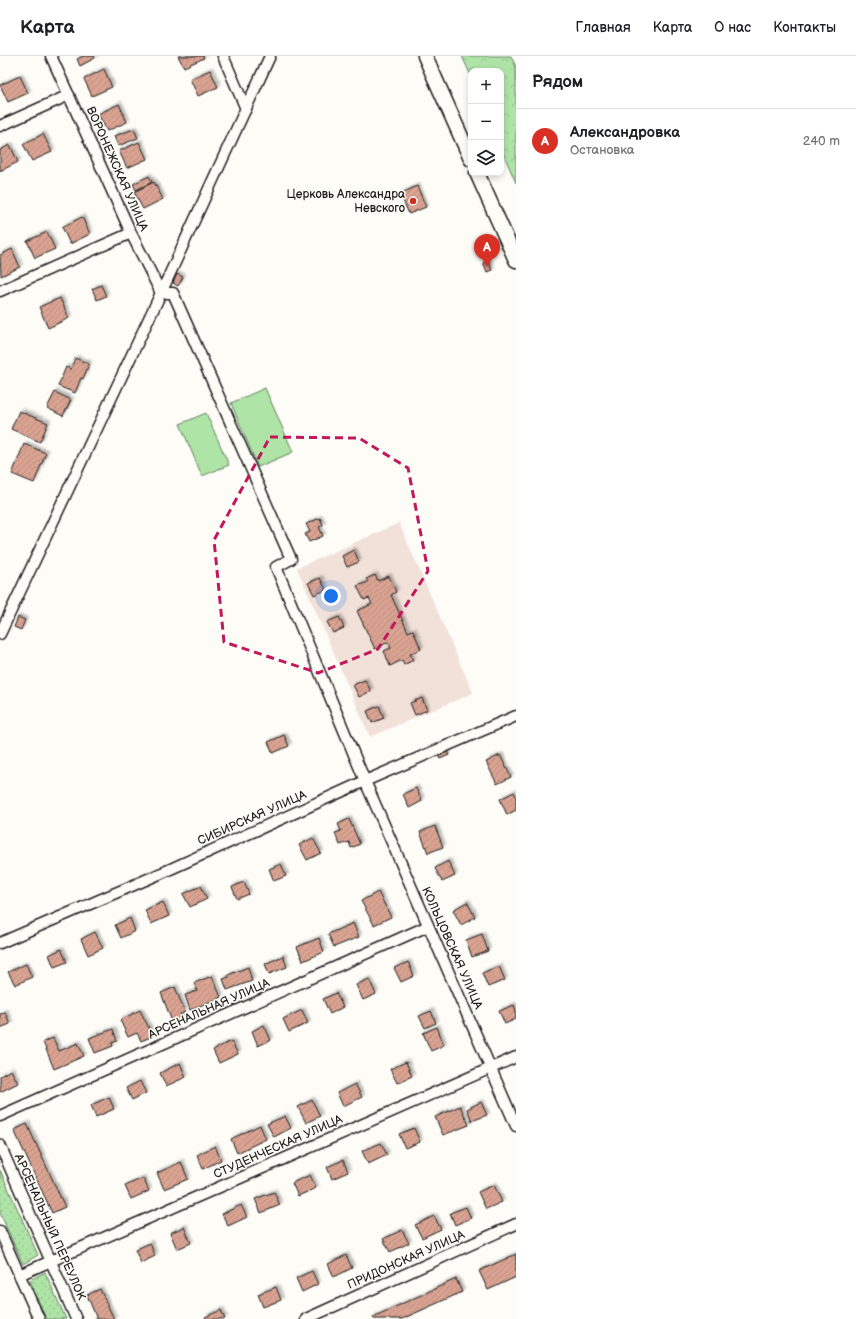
<!DOCTYPE html>
<html lang="ru">
<meta charset="utf-8">
<style>
body{margin:0;font-family:"Balsamiq Sans",sans-serif;background:#f6f6f6;color:#202124}
.controls{position:absolute;right:12px;top:12px;display:grid;overflow:hidden;border-radius:8px;box-shadow:0 2px 6px #0003}
.controls button{width:36px;height:36px;display:grid;place-items:center;padding:0;border:0;border-bottom:1px solid #e0e0e0;background:#fff;color:#202124;font:20px sans-serif}
.you{position:absolute;left:331px;top:540px;width:14px;height:14px;margin:-10px;border:3px solid #fff;border-radius:50%;background:#1a73e8;box-shadow:0 0 0 6px #1a73e833}
.badge{display:grid;place-items:center;width:26px;height:26px;border-radius:50%;background:#d93025;color:#fff;font-size:13px;font-weight:700}
.pin{position:absolute;translate:-50% -33px;filter:drop-shadow(0 1px 2px #0008)}
.pin::after{content:'';position:absolute;top:21px;width:14px;height:12px;background:inherit;clip-path:polygon(0 0,100% 0,50% 100%)}
.list{margin:0;padding:0;list-style:none}
h2{display:flex;justify-content:space-between;align-items:center;height:52px;margin:0;padding:0 16px;font-size:17px}
h2 small{font-size:13px;font-weight:400;color:#757577}
.list li{display:grid;grid-template-columns:26px 1fr auto;gap:12px;align-items:center;box-sizing:border-box;height:64px;padding:0 16px;border-top:1px solid #e0e0e0}
.list b{display:block;font-size:15px;white-space:nowrap}
.list p{margin:0;font-size:13px;white-space:nowrap;color:#757577}
.list em{font-size:13px;font-style:normal;color:#757577}
.icon{flex:none;width:22px;height:22px;fill:none;stroke:currentColor;stroke-width:2;stroke-linecap:round;stroke-linejoin:round}
.map{position:relative;flex:none;width:516px;height:1263px;overflow:hidden}
header{display:flex;align-items:center;gap:24px;box-sizing:border-box;height:56px;padding:0 20px;background:#fff;border-bottom:1px solid #e0e0e0}
header strong{font-size:19px}
nav{display:flex;gap:22px;margin-inline-start:auto;font-size:14px}
main{display:flex}
aside{flex:1;background:#fff}
.map>svg:first-child{display:block}
.built{fill:#f2e1d9}
.grass{fill:url(#grass-dots);stroke:#668062}
.forest{fill:url(#forest-crowns);stroke:#668062}
.pitch{fill:#afe4a7;stroke:#668062}
.building{fill:url(#building-hatch);stroke:#1c1c1c;filter:url(#shadow)}
.lines{fill:none;stroke-linecap:round;stroke-linejoin:round}
.minor-casing{stroke:#1c1c1c;stroke-width:13}
.secondary-casing{stroke:#1c1c1c;stroke-width:17}
.minor{stroke:#fdfcf7;stroke-width:10}
.secondary{stroke:#fdfcf7;stroke-width:14}
.marked{fill:none;stroke:#c2185b;stroke-width:3;stroke-dasharray:8 5;stroke-linejoin:round}
.poi-dot{fill:#c8321e;stroke:#fdfcf7;stroke-width:1.5}
.labels{text-anchor:middle;dominant-baseline:central;stroke-width:3;stroke-linejoin:round;paint-order:stroke}
.street-label{font-size:12px;fill:#1c1c1c;stroke:#fdfcf7}
.poi-label{font-size:12px;fill:#1c1c1c;stroke:#fdfcf7;text-anchor:end}
</style>
<header>
<strong>Карта</strong>
<nav><a>Главная</a><a>Карта</a><a>О нас</a><a>Контакты</a></nav>
</header>
<main>
<div class="map">
<svg width="516" height="1263" viewBox="0 0 516 1263">
<defs>
<pattern id="grass-dots" width="8" height="8" patternUnits="userSpaceOnUse"><rect width="8" height="8" fill="#afe4a7"/><path d="M2 2h.1M6 6h.1" fill="none" stroke="#96c38f" stroke-width="1.8" stroke-linecap="round"/></pattern>
<pattern id="forest-crowns" width="20" height="18" patternUnits="userSpaceOnUse"><rect width="20" height="18" fill="#afe4a7"/><path d="M2 6a3 3 0 1 1 6 0M12 15a3 3 0 1 1 6 0" fill="none" stroke="#96c38f"/></pattern>
<pattern id="building-hatch" width="6" height="6" patternUnits="userSpaceOnUse"><rect width="6" height="6" fill="#daa392"/><path d="M-1 1l2-2M0 6l6-6M5 7l2-2" fill="none" stroke="#ba8c7d"/></pattern>
<filter id="shadow"><feDropShadow dx="2.5" dy="-2.5" stdDeviation="1" flood-color="#0004"/></filter>
</defs>
<rect width="100%" height="100%" fill="#fdfcf7"/>
<filter id="ink" filterUnits="userSpaceOnUse"><feTurbulence type="fractalNoise" baseFrequency=".025" numOctaves="2"/><feDisplacementMap in="SourceGraphic" scale="8" xChannelSelector="R" yChannelSelector="G"/><feConvolveMatrix kernelMatrix="1 2 1 2 8 2 1 2 1" color-interpolation-filters="sRGB"/></filter>
<g filter="url(#ink)">
<polygon class="built" points="399,467 473,637 370,681 297,512"/>
<g class="grass">
<polygon points="0,1114 38,1199 23,1208 0,1157"/>
<polygon points="45,1216 66,1263 46,1263 30,1224"/>
</g>
<polygon class="forest" points="462,0 511,0 516,11 516,127 501,92 501,15 471,15 471,20"/>
<g class="pitch">
<polygon points="265,332 293,396 258,411 231,347"/>
<polygon points="206,357 229,409 202,420 180,368"/>
</g>
<g class="building">
<polygon points="83,0 94,0 95,2 80,10 77,3"/>
<polygon points="178,0 203,0 204,2 184,11"/>
<polygon points="104,13 112,31 92,40 84,23"/>
<polygon points="210,14 218,31 198,40 190,23"/>
<polygon points="20,20 28,37 8,46 0,29"/>
<polygon points="119,48 127,66 107,75 98,58"/>
<polygon points="134,73 138,82 118,90 114,80"/>
<polygon points="43,78 52,96 32,105 23,88"/>
<polygon points="139,86 147,103 127,112 119,95"/>
<polygon points="10,89 18,106 0,115 0,94"/>
<polygon points="149,120 152,126 136,134 133,128"/>
<polygon points="154,126 163,143 143,153 134,136"/>
<polygon points="417,130 426,151 409,158 400,138"/>
<polygon points="82,161 90,178 70,188 62,171"/>
<polygon points="47,176 55,193 35,202 27,185"/>
<polygon points="12,193 20,211 1,220 0,199"/>
<polygon points="488,205 492,214 487,216 483,207"/>
<polygon points="177,218 183,221 178,230 173,227"/>
<polygon points="101,229 106,240 97,244 92,233"/>
<polygon points="60,242 69,262 48,272 39,251"/>
<polygon points="75,302 89,308 83,323 81,322 75,337 58,330 66,311 71,313"/>
<polygon points="55,336 71,344 63,360 47,352"/>
<polygon points="19,355 48,367 40,386 11,373"/>
<polygon points="24,388 46,397 34,427 12,418"/>
<polygon points="320,462 323,469 319,471 323,480 309,486 305,478 310,476 306,468"/>
<polygon points="354,494 359,506 347,511 342,500"/>
<polygon points="375,519 378,525 389,520 396,536 391,539 408,576 413,574 421,593 410,598 413,604 404,609 402,604 390,610 384,595 391,592 388,586 375,593 357,555 372,548 369,542 364,544 357,530 368,526 366,523"/>
<polygon points="320,522 326,534 314,539 308,527"/>
<polygon points="18,561 25,564 21,574 14,571"/>
<polygon points="339,561 344,572 333,577 327,566"/>
<polygon points="365,624 371,635 359,641 353,629"/>
<polygon points="422,642 427,654 415,659 410,647"/>
<polygon points="379,650 384,662 372,667 367,655"/>
<polygon points="284,679 289,690 273,697 268,686"/>
<polygon points="445,693 449,699 440,703 437,697"/>
<polygon points="500,699 511,721 497,728 486,706"/>
<polygon points="416,732 422,745 409,752 403,738"/>
<polygon points="514,736 516,740 516,754 507,759 500,743"/>
<polygon points="349,763 360,788 351,792 349,786 340,789 335,777 341,775 338,768"/>
<polygon points="435,770 443,791 428,797 420,776"/>
<polygon points="313,782 321,797 307,804 299,789"/>
<polygon points="448,805 455,820 442,826 435,812"/>
<polygon points="281,808 286,820 274,825 269,813"/>
<polygon points="244,826 249,838 237,843 232,831"/>
<polygon points="201,830 207,843 190,851 183,838"/>
<polygon points="378,836 391,861 374,869 361,845"/>
<polygon points="163,846 169,860 151,868 145,854"/>
<polygon points="467,846 475,861 461,869 453,854"/>
<polygon points="130,862 135,875 121,882 115,869"/>
<polygon points="353,867 359,881 334,891 328,878"/>
<polygon points="95,876 103,892 88,899 81,883"/>
<polygon points="482,878 488,895 472,901 466,884"/>
<polygon points="319,882 324,896 303,905 297,891"/>
<polygon points="61,893 67,906 54,911 49,899"/>
<polygon points="283,900 287,911 269,918 265,908"/>
<polygon points="408,906 414,920 401,926 394,912"/>
<polygon points="26,908 32,921 15,929 8,916"/>
<polygon points="499,910 505,924 488,931 482,917"/>
<polygon points="248,911 252,925 227,934 223,923 229,921 228,919"/>
<polygon points="212,920 221,941 190,954 185,939 197,935 194,927"/>
<polygon points="369,923 376,938 363,944 356,929"/>
<polygon points="175,931 185,956 180,958 182,964 173,968 161,937"/>
<polygon points="336,937 343,951 330,958 323,943"/>
<polygon points="514,949 516,955 516,963 505,968 499,955"/>
<polygon points="140,954 153,980 141,985 137,977 128,981 120,964"/>
<polygon points="302,954 308,967 289,976 283,963"/>
<polygon points="431,955 436,967 425,972 419,960"/>
<polygon points="5,956 10,968 0,972 0,958"/>
<polygon points="264,969 271,984 258,990 252,975"/>
<polygon points="437,971 444,989 431,995 423,977"/>
<polygon points="113,973 117,985 112,987 113,990 95,997 89,982"/>
<polygon points="53,982 59,995 78,987 84,1000 54,1013 43,986"/>
<polygon points="231,985 238,998 219,1007 213,994"/>
<polygon points="406,1006 412,1020 397,1027 390,1013"/>
<polygon points="180,1007 186,1021 166,1030 160,1017"/>
<polygon points="11,1014 18,1027 0,1036 0,1020"/>
<polygon points="140,1025 146,1037 132,1044 126,1032"/>
<polygon points="355,1028 362,1041 343,1050 337,1037"/>
<polygon points="109,1041 114,1053 96,1061 91,1049"/>
<polygon points="312,1044 320,1060 306,1067 298,1051"/>
<polygon points="481,1046 487,1059 472,1065 467,1053"/>
<polygon points="460,1050 469,1069 443,1079 435,1061"/>
<polygon points="285,1060 291,1072 274,1081 267,1068"/>
<polygon points="27,1068 65,1151 52,1157 14,1074"/>
<polygon points="260,1069 266,1083 237,1097 231,1083"/>
<polygon points="414,1072 420,1086 405,1092 399,1078"/>
<polygon points="381,1087 387,1099 368,1108 362,1095"/>
<polygon points="215,1090 221,1104 203,1113 197,1099"/>
<polygon points="343,1104 348,1116 332,1123 327,1111"/>
<polygon points="181,1106 188,1123 164,1133 157,1117"/>
<polygon points="310,1119 316,1132 298,1140 292,1127"/>
<polygon points="143,1122 149,1135 131,1143 125,1130"/>
<polygon points="494,1129 502,1146 486,1153 478,1136"/>
<polygon points="274,1136 280,1149 261,1157 255,1143"/>
<polygon points="241,1149 247,1161 228,1170 222,1158"/>
<polygon points="466,1151 471,1162 455,1169 450,1157"/>
<polygon points="434,1160 441,1173 422,1182 415,1169"/>
<polygon points="184,1171 191,1187 177,1193 170,1177"/>
<polygon points="402,1174 409,1187 390,1196 383,1183"/>
<polygon points="150,1187 155,1200 141,1207 135,1194"/>
<polygon points="516,1198 516,1221 488,1234 479,1215"/>
<polygon points="346,1199 352,1212 334,1221 328,1208"/>
<polygon points="312,1215 318,1228 302,1236 296,1222"/>
<polygon points="456,1223 462,1236 402,1263 374,1263 373,1261"/>
<polygon points="276,1231 281,1244 263,1251 258,1238"/>
<polygon points="100,1233 114,1263 97,1263 87,1239"/>
<polygon points="221,1254 225,1263 206,1263 205,1261"/>
</g>
<g class="lines">
<defs>
<g id="minor">
<polyline points="51,0 131,177 161,237 173,237 291,503 276,511 365,725 516,1070"/>
<polyline points="223,0 246,53"/>
<polyline points="0,70 69,39"/>
<polyline points="0,235 131,177"/>
<polyline points="0,578 161,237 270,0"/>
<polyline points="0,887 164,816 365,725 516,660"/>
<polyline points="0,1060 428,870"/>
<polyline points="0,1089 76,1263"/>
<polyline points="0,1175 39,1263"/>
<polyline points="19,1219 516,1001"/>
<polyline points="306,1263 516,1168"/>
</g>
<g id="secondary">
<polyline points="425,0 471,103"/>
<polyline points="477,117 516,204"/>
</g>
</defs>
<use href="#minor" class="minor-casing"/>
<use href="#secondary" class="secondary-casing"/>
<use href="#minor" class="minor"/>
<use href="#secondary" class="secondary"/>
</g>
</g>
<path class="marked" d="M270 381 359 382 408 412 428 515 378 593 318 617 224 586 214 484Z"/>
<circle class="poi-dot" cx="413" cy="145" r="4"/>
<g class="labels">
<g class="street-label">
<text transform="translate(117 113) rotate(66)">ВОРОНЕЖСКАЯ УЛИЦА</text>
<text transform="translate(252 762) rotate(-24)">СИБИРСКАЯ УЛИЦА</text>
<text transform="translate(452 892) rotate(66)">КОЛЬЦОВСКАЯ УЛИЦА</text>
<text transform="translate(209 953) rotate(-24)">АРСЕНАЛЬНАЯ УЛИЦА</text>
<text transform="translate(278 1091) rotate(-24)">СТУДЕНЧЕСКАЯ УЛИЦА</text>
<text transform="translate(50 1171) rotate(66)">АРСЕНАЛЬНЫЙ ПЕРЕУЛОК</text>
<text transform="translate(406 1204) rotate(-24)">ПРИДОНСКАЯ УЛИЦА</text>
</g>
<g class="poi-label">
<text x="405" y="138">Церковь Александра<tspan x="405" dy="14">Невского</tspan></text>
</g>
</g>
</svg>
<div class="controls">
<button>+</button>
<button>−</button>
<button><svg class="icon" aria-label="layers" viewBox="0 0 24 24"><path d="M12 4l9 5-9 5-9-5zM3 14l9 5 9-5"/></svg></button>
</div>
<div class="you"></div>
<div class="pin badge" style="left:487px;top:211px">A</div>
</div>
<aside>
<h2>Рядом<small></small></h2>
<ul class="list">
<li><span class="badge">A</span><div><b>Александровка</b><p>Остановка</p></div><em>240 m</em></li>
</ul>
</aside>
</main>
